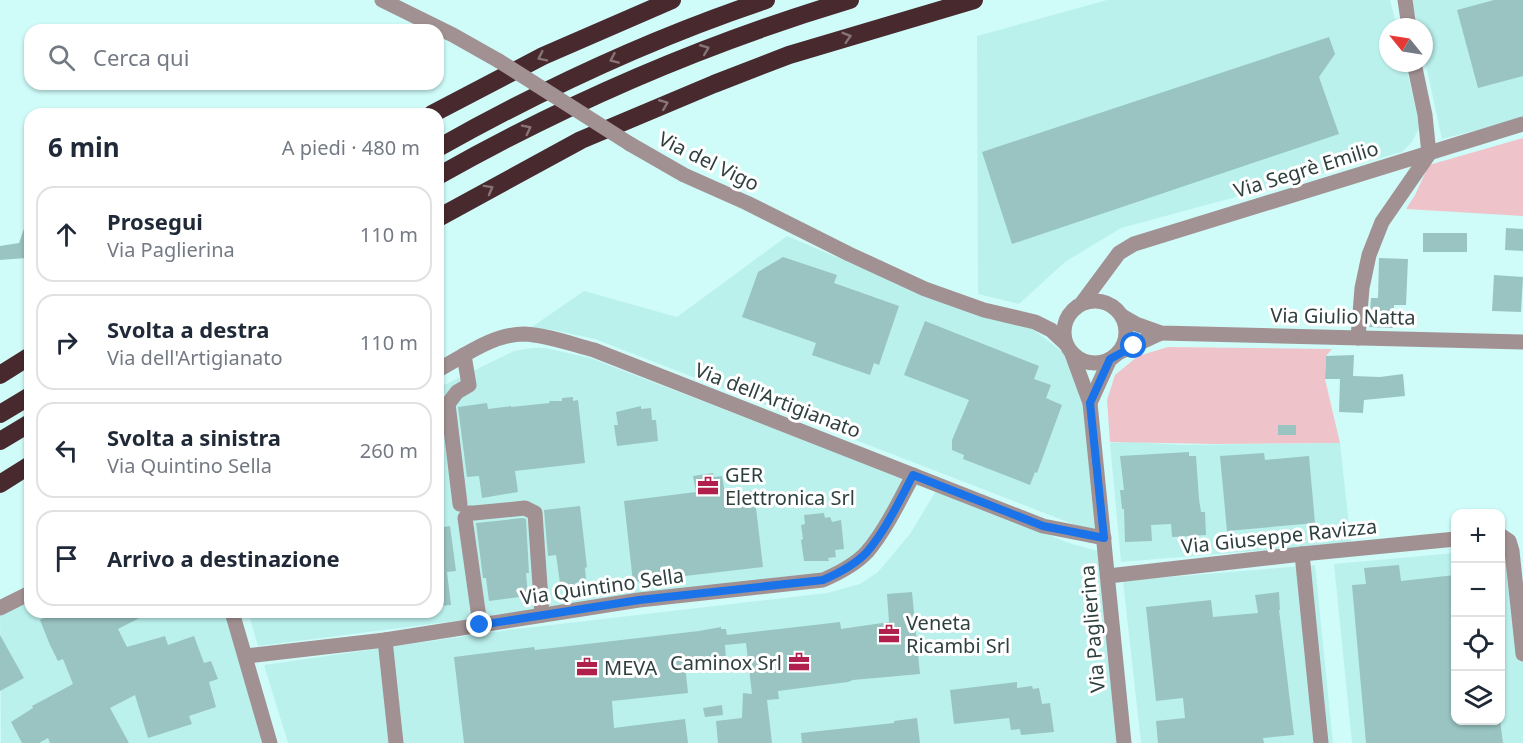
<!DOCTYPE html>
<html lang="it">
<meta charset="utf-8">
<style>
body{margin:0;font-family:"Noto Sans",sans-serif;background:#f2f2f3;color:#1f2937}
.controls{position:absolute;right:18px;bottom:18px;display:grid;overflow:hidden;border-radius:12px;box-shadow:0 2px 4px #0004}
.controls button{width:54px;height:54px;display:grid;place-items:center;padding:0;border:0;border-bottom:2px solid #e0e1e3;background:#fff;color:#1f2937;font:30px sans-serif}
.compass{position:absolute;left:1379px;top:18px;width:54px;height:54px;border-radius:50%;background:#fff;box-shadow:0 2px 4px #0004;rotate:300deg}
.stop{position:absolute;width:18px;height:18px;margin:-14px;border:4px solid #1a73e8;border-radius:50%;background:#fff}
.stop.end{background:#1a73e8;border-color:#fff;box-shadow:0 2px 6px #0008}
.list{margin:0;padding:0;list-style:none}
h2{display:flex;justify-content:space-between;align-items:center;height:78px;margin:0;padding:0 24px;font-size:26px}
h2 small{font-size:20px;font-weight:400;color:#747a83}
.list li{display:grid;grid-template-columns:39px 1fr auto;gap:18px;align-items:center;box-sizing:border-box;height:96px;margin:0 12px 12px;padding:0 12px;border:2px solid #e0e1e3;border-radius:18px}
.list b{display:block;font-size:22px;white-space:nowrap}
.list p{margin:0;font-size:20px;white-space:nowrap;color:#747a83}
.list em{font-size:20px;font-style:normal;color:#747a83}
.icon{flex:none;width:33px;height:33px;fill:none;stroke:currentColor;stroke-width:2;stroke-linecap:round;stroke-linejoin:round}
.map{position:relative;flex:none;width:1523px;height:743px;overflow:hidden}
.search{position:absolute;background:#fff;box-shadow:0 2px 4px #0004;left:24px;top:24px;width:420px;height:66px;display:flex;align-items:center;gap:15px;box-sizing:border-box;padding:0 21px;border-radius:18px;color:#747a83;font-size:22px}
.panel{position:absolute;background:#fff;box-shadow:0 2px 4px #0004;left:24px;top:108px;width:420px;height:510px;border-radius:18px}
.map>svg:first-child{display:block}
.built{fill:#bbf1ed}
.green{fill:#eec4ca}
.building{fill:#99c4c1}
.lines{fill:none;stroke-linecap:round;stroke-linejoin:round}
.minor{stroke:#a29193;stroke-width:15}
.highway{stroke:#48292e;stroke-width:18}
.minor-bridge{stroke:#a29193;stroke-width:15}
.oneway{stroke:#887477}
.route{stroke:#1a73e8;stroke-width:8}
.labels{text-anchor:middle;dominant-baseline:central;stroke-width:6;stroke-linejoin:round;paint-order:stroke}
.street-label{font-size:20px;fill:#2e403f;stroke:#fff}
.poi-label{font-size:20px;fill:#2e403f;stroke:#fff;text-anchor:start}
</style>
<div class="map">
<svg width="1523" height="743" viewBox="0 0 1523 743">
<rect width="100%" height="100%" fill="#cffcf9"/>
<g class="built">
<polygon points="1107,0 1390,0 1397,27 1388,27 1388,63 1405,63 1420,126 1412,142 1402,152 1121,228 1065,262 1019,304 978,294 977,36"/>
<polygon points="1412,0 1523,0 1523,118 1442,139 1424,56 1424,27 1418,27"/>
<polygon points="787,236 947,304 1030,327 1069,357 1088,408 1099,531 1078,526 595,339 548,329 529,329 584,291 677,317"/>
<polygon points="532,348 545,348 590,358 918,484 894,523 877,546 824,574 258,646 248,612 438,612 438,388 514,351"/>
<polygon points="1133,442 1183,445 1340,443 1351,543 1121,562 1110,443"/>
<polygon points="936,491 1072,544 1101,552 1122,743 288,743 264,665 508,630 827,593 860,584 878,572 910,534"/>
<polygon points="1519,547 1523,604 1523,743 1352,743 1334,564 1455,553 1456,720 1500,720 1501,549"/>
<polygon points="1315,565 1333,743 1141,743 1123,581"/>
<polygon points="30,594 30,612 228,612 268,743 1,743 0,608"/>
</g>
<g class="green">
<polygon points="1523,138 1523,216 1406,209 1415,195 1429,165"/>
<polygon points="1168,347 1332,349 1326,356 1325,379 1340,443 1216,444 1110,442 1107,400 1115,375 1138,356"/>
</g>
<g class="building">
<polygon points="1494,0 1523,0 1523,76 1478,88 1457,10"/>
<polygon points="1329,37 1335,54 1319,77 1339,134 1012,244 982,152"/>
<polygon points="28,217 30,218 30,245 26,258 0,260 0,246 19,243"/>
<polygon points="1506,228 1523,229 1523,251 1505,250"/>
<rect x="1423" y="233" width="44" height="19"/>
<polygon points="783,257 837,275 834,283 899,306 879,365 874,363 870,375 812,355 816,343 742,317 758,272"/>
<polygon points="1379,258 1408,259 1406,305 1394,305 1393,328 1369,327 1371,298 1378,298"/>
<polygon points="1494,275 1523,277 1521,312 1492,311"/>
<polygon points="925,321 1039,366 1034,379 1051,385 1046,398 1062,405 1037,473 1035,472 1030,485 963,459 964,455 952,450 952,440 969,400 904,375"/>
<polygon points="1354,355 1353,376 1380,377 1403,374 1405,396 1364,400 1363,413 1339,412 1340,379 1325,379 1326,356"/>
<polygon points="573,397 573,401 578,400 585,463 515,471 518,492 482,498 479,476 467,477 458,407 487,403 488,409 511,406 511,407 550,403 549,401 562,401 562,398"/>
<polygon points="641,406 641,409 651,408 652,420 656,420 658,441 617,446 614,425 618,425 616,412"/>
<rect x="1278" y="425" width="18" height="10"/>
<polygon points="1189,452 1189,456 1196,456 1199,499 1201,512 1205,512 1206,535 1172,537 1171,524 1151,525 1152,541 1125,542 1124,509 1122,509 1120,490 1124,490 1120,456"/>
<polygon points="1264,453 1265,460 1309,456 1315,523 1227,531 1220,456"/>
<polygon points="713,473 714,477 722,476 725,494 754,491 763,567 633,582 624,501 696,492 693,476"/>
<polygon points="580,506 587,567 585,568 586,580 577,582 577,586 562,587 560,583 556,555 548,556 544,510"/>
<polygon points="824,513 825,518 830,517 832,522 841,520 844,549 835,550 836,557 828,558 829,561 804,561 801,540 803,539 801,525 805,524 804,515"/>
<polygon points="523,518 526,519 529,573 526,573 528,596 489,601 486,578 483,578 476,523"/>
<polygon points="450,526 456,571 447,572 451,605 438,606 438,528"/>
<polygon points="1399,565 1401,581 1455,575 1455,720 1500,720 1503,743 1366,743 1352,585 1366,584 1364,568"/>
<polygon points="912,592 920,674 853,680 848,682 778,691 779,699 767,700 772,743 718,743 716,721 742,718 743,693 752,694 746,643 725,645 726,659 718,659 719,662 685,665 688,693 612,701 614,728 685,719 688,743 464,743 454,657 534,647 535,650 699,631 721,627 721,629 726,629 727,635 840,622 841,629 889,622 887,594"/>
<polygon points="1279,592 1280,610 1279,610 1294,735 1263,738 1264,743 1158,743 1156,721 1185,718 1183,698 1156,701 1146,607 1211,600 1213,617 1258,613 1255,595"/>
<polygon points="54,612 151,612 118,629 127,647 165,636 168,645 194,636 204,663 211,661 218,679 209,682 216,707 189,716 192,724 148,738 135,695 110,708 129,743 50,743 48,738 39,743 22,743 11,722 33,708 32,706 73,684 63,659 58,661 50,645 40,620"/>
<polygon points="0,635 24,678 0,691"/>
<polygon points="1017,682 1017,688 1032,686 1033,689 1039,688 1042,704 1050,703 1054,732 1021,735 1020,729 1011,730 1009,718 954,724 950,690"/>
<polygon points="722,705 723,715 705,717 703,708"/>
<polygon points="917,718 920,743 802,743 801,733 894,723 894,721"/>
</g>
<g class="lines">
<g class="minor">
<polyline points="382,0 453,35 499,61"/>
<polyline points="1405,0 1409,27"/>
<polyline points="630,144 684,175 747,203 849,254 925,289 984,310 1035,322 1051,330 1066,344"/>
<circle cx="1095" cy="332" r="31"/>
<polyline points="1082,303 1119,253 1134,244 1523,124"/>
<polyline points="1122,316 1136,324 1161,333 1523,342"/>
<polyline points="1358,338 1362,288 1369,255 1382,222 1429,154 1425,115 1414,63"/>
<polyline points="1118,353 1161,333"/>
<polyline points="1072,354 1090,403 1124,743"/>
<path d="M438 370C464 356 493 334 524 334 547 335 571 344 594 350L1043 526 1104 538"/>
<polyline points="1090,403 1110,359"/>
<polyline points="460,504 448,404 457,392 469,385 464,355"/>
<polyline points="1500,535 1509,541 1512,551 1523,654"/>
<polyline points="1302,554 1321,743"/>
<polyline points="1108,576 1302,554 1456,539"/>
<polyline points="0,608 30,593"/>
<polyline points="232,612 270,743"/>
<polyline points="480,625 465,518 468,513 474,513 525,508 535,513 542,615"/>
<polyline points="385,640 396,743"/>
<path d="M246 656 385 640 639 600 823 580C839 573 855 565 867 552 885 531 900 500 913 475"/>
</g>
<g class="highway">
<polyline points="432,114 543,56 672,0"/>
<path d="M438 148C543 89 652 38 766 0"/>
<path d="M438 176C569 102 706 43 850 0"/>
<polyline points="438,218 581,140 714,84 789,55 974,0"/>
<polyline points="0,375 30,356"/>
<polyline points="0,414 30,396"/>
<polyline points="0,441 30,423"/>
<polyline points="0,484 30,465"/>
</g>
<polyline class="minor-bridge" points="499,61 630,144"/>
</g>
<defs><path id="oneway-chevron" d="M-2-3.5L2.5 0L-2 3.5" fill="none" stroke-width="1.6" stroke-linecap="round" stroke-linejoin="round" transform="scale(1.5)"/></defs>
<g class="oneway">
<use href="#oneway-chevron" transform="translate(847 37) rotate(-17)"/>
<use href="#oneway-chevron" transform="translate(705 49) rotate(-22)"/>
<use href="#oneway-chevron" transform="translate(542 57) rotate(154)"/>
<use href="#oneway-chevron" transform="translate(614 59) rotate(156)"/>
<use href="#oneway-chevron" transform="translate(664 104) rotate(-22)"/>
<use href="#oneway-chevron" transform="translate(527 129) rotate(-27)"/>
<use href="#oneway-chevron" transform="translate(489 189) rotate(-29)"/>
</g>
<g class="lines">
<path class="route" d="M480 625 639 600 823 580C839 573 855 565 867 552 885 531 900 500 913 475L1043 526 1104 538 1090 403 1110 359 1134 346"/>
</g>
<defs>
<symbol id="office-bare" viewBox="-9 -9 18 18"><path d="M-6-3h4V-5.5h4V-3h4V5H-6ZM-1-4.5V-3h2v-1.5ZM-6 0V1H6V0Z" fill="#b11f4d" stroke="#fff" stroke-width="2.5" paint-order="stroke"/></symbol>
</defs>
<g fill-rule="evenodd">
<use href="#office-bare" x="693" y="471" width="30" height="30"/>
<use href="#office-bare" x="874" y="619" width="30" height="30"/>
<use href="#office-bare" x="784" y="647" width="30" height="30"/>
<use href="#office-bare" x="572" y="652" width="30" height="30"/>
</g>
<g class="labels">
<g class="street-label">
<text transform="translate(709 161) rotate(26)">Via del Vigo</text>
<text transform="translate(1306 169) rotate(-17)">Via Segrè Emilio</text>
<text transform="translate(1343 316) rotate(1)">Via Giulio Natta</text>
<text transform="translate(778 400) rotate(21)">Via dell'Artigianato</text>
<text transform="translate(1279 536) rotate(-6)">Via Giuseppe Ravizza</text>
<text transform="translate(602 586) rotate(-8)">Via Quintino Sella</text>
<text transform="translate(1092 629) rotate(-95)">Via Paglierina</text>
</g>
<g class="poi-label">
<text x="725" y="474">GER<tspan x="725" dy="23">Elettronica Srl</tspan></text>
<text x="906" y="622">Veneta<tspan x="906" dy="23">Ricambi Srl</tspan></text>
<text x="782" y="662" text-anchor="end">Caminox Srl</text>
<text x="604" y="667">MEVA</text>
</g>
</g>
</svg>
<div class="controls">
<button>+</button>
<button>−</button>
<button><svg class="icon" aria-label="locate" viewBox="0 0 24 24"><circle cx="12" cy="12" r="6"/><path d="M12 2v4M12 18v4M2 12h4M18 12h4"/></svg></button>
<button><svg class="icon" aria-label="layers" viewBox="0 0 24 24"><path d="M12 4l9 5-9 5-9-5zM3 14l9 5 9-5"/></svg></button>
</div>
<svg class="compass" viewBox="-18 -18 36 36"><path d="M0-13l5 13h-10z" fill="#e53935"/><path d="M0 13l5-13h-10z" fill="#747a83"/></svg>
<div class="stop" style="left:1134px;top:346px"></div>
<div class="stop end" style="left:480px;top:625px"></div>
<div class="search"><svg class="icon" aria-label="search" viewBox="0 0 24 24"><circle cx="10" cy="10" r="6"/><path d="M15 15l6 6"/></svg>Cerca qui</div>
<section class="panel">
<h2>6 min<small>A piedi · 480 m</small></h2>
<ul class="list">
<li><svg class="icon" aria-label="ahead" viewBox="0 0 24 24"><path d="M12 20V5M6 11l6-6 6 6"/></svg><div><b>Prosegui</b><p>Via Paglierina</p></div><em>110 m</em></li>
<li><svg class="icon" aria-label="right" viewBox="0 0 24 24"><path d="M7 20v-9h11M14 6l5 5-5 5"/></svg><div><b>Svolta a destra</b><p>Via dell'Artigianato</p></div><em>110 m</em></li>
<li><svg class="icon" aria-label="left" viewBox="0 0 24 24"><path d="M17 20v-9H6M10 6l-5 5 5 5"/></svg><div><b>Svolta a sinistra</b><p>Via Quintino Sella</p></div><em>260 m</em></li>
<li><svg class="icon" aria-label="arrive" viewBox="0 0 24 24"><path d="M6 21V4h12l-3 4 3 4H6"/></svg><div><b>Arrivo a destinazione</b></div></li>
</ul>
</section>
</div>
